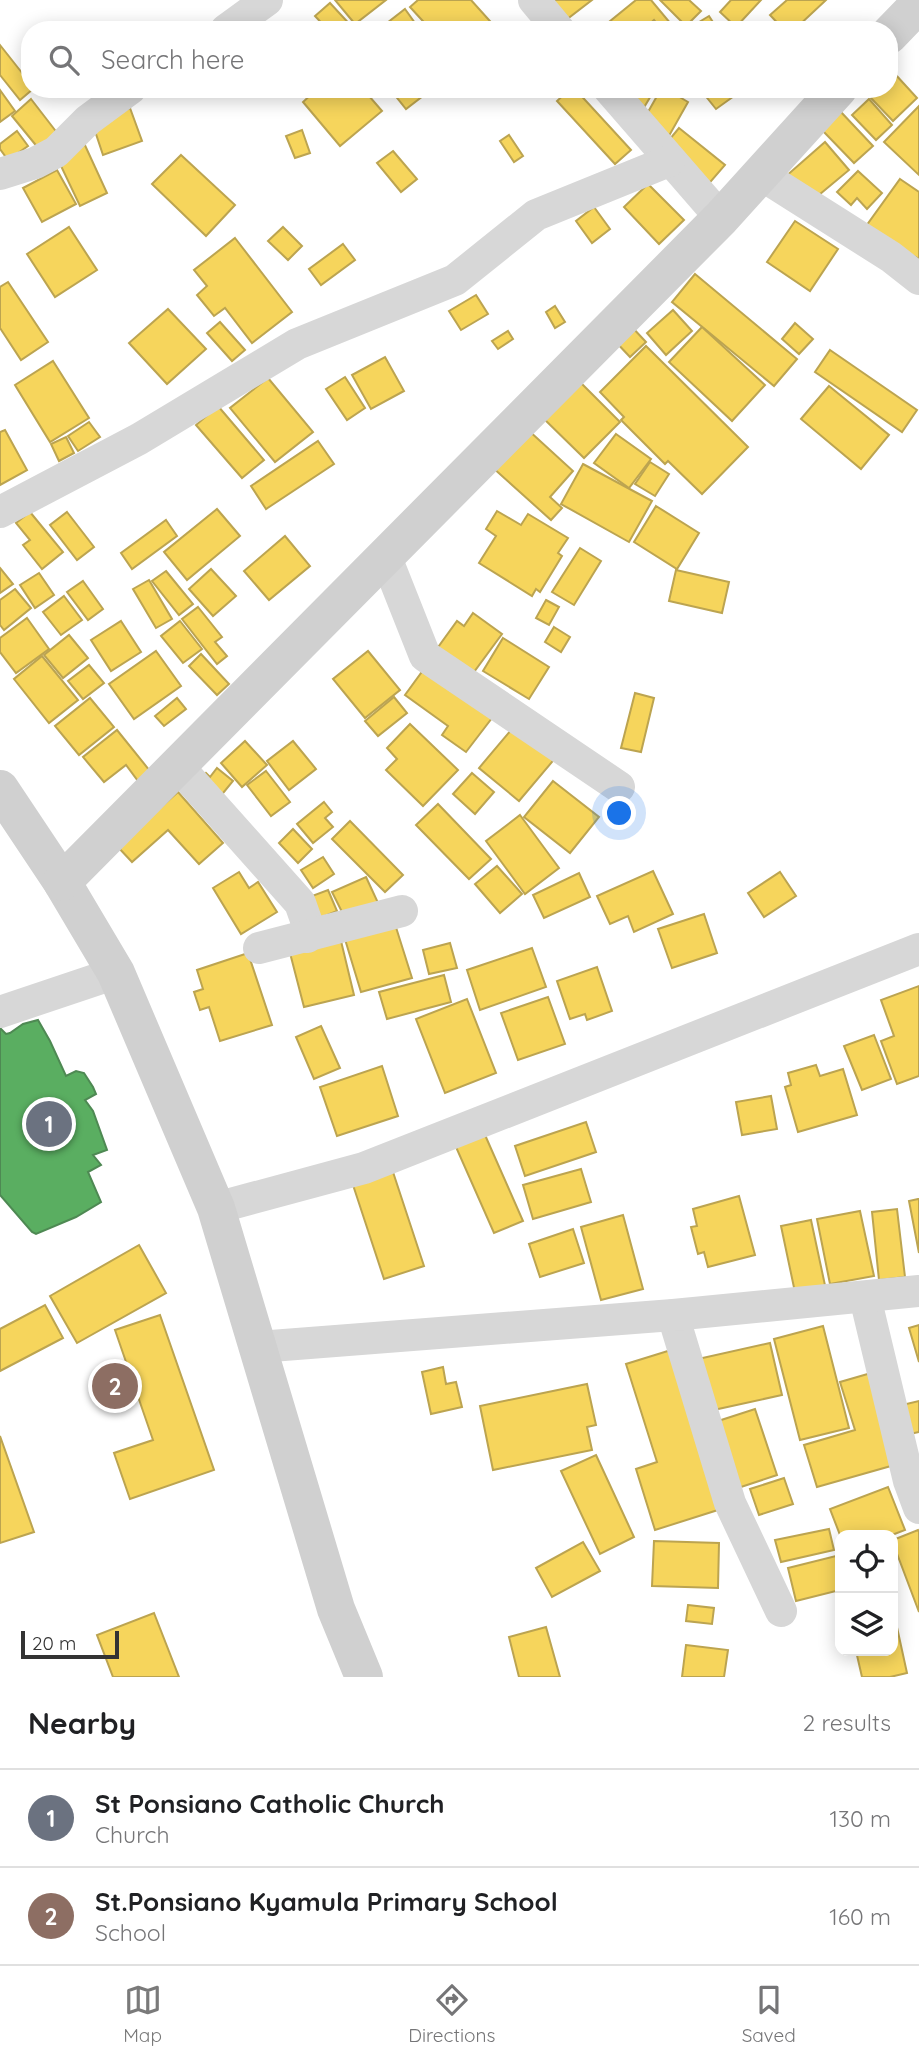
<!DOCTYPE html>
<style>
body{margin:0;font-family:Quicksand,sans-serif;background:#f6f6f6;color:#202124}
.controls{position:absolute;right:21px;bottom:21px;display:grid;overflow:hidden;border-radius:14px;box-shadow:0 4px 18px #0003}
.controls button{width:63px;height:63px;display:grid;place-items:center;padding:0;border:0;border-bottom:2px solid #e0e0e0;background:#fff;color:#202124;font:35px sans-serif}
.scale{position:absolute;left:21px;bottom:18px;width:98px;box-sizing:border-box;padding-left:7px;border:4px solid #333;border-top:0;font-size:19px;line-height:24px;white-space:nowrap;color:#333;-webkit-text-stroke:5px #fff;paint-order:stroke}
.you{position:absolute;left:620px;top:814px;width:24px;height:24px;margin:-18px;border:5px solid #fff;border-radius:50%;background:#1a73e8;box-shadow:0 0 0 10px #1a73e833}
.badge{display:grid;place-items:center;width:46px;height:46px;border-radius:50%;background:#7a7a7a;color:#fff;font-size:23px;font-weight:700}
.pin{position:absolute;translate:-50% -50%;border:4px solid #fff;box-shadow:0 2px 7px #0006}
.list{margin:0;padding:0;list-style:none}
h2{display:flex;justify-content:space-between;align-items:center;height:91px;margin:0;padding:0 28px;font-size:30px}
h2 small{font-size:23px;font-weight:400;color:#757577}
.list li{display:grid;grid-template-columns:46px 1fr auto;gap:21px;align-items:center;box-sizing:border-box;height:98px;padding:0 28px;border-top:2px solid #e0e0e0}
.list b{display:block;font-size:26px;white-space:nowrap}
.list p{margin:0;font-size:23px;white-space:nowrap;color:#757577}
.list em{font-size:23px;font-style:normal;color:#757577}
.icon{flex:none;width:38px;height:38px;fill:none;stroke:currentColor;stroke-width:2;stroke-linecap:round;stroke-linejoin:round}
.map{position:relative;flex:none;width:919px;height:1677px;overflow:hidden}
.search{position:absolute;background:#fff;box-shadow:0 4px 18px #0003;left:21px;right:21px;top:21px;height:77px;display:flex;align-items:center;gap:18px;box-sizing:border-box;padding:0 24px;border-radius:28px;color:#757577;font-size:26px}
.sheet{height:287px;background:#fff}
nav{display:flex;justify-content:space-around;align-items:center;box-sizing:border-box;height:98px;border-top:2px solid #e0e0e0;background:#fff;font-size:19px;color:#757577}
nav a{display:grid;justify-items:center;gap:4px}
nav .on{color:#7a7a7a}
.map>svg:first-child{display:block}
.homes{fill:#f6d55c;stroke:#bca450;stroke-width:2}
.public{fill:#5aae61;stroke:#4e8953;stroke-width:2}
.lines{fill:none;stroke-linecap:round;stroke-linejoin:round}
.street{stroke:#d7d7d7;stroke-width:32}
.secondary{stroke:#d0d0d0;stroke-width:38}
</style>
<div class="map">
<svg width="919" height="1677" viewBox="0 0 919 1677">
<rect width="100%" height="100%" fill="#fff"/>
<g class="homes">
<polygon points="335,0 386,0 355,24"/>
<polygon points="418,0 471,0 498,30 431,30 410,7"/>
<polygon points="545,0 592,0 562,23"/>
<polygon points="636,0 651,0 676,30 662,30 654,20 643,30 615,30 609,22"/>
<polygon points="660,0 689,0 701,11 686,26"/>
<polygon points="731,0 761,0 736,27 720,12"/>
<polygon points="787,0 826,0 794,30 784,30 770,15"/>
<polygon points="330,3 355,30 328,30 315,16"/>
<polygon points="405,9 420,30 378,30"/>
<polygon points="709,16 718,30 686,30"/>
<polygon points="0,45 30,83 30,89 33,89 20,100 0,75"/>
<polygon points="895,74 917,98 893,121 870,97 879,89 889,89 889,80"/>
<polygon points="317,89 363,89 382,111 340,146 303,102"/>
<polygon points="390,89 432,89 406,109"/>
<polygon points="570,89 575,89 631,150 615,164 557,101"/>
<polygon points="611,89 655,89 643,109"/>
<polygon points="661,89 666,89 688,102 665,143 639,128"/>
<polygon points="700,89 729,89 734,96 716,109"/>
<polygon points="0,90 15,111 0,122"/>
<polygon points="31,99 58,134 39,149 12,116"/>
<polygon points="869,99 892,125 876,140 852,115"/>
<polygon points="919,106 919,175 884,142"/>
<polygon points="130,108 142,141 103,155 92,122"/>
<polygon points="840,111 873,146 854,163 821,129"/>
<polygon points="679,128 725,165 706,187 660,151"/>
<polygon points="302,130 310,153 295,158 286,136"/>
<polygon points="17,131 28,146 8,160 0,149 0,144"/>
<polygon points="509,135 523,156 514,162 500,141"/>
<polygon points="83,141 107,193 80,206 61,166"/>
<polygon points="825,142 849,170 808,204 785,177"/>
<polygon points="393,151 417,179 401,192 377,163"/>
<polygon points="181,155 235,205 206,236 152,184"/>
<polygon points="57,170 76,204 42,222 23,188"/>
<polygon points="858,171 882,193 867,209 857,198 851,205 837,192"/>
<polygon points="900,179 919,192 919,259 864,229"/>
<polygon points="648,184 684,220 659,244 624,207"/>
<polygon points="594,207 610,229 592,243 576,221"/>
<polygon points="795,221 838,249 810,291 767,262"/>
<polygon points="69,227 97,270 55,297 27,254"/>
<polygon points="283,227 302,246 288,260 268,241"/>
<polygon points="235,238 292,312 252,343 225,308 214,316 197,295 207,286 194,270"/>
<polygon points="343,244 355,260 321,285 309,269"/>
<polygon points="695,274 797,359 774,386 672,302"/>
<polygon points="8,282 48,342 21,360 0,328 0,287"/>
<polygon points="476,295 488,314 461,330 449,311"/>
<polygon points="555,306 565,322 555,328 546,312"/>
<polygon points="168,309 206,349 167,384 129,343"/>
<polygon points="673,310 692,331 666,355 647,333"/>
<polygon points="220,322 245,350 232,361 207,333"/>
<polygon points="795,323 813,339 799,354 782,339"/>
<polygon points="630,325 646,342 630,357 614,340"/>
<polygon points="702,327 765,385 732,421 669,362"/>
<polygon points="508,331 513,339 498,349 492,341"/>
<polygon points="646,346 748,447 702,494 668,461 665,464 621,420 624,417 600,392"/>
<polygon points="830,350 917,410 902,432 815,372"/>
<polygon points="385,357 404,391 371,409 352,375"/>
<polygon points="53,361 89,418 50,442 15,385"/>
<polygon points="345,377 365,408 347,420 326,389"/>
<polygon points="268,378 313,432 275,462 230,408"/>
<polygon points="578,380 620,422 584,458 541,416"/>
<polygon points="829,386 889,435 861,469 801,419"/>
<polygon points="218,406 264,460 242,478 196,425"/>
<polygon points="89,422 100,437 78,451 68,436"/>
<polygon points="527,429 573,471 550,497 562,508 551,520 492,467"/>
<polygon points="5,430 27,470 0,485 0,432"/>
<polygon points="616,434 651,459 629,488 594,463"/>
<polygon points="66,437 74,453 59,461 51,444"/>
<polygon points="318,441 334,464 266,509 251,486"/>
<polygon points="650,462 669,474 655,496 635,484"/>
<polygon points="583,464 652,501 629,542 561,504"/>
<polygon points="656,506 699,533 677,569 634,542"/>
<polygon points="217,509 240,536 187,580 164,552"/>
<polygon points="497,511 521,525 528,514 568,538 558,553 562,556 540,592 536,589 532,596 479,563 496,536 486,529"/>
<polygon points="30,512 63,552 42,569 23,545 30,540 16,523"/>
<polygon points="67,512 94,547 77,560 50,525"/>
<polygon points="166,520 177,536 132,569 121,553"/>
<polygon points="285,536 310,566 269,600 244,571"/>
<polygon points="580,548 601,561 574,605 552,592"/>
<polygon points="0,568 13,584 0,593"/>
<polygon points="211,569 236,596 213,616 189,589"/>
<polygon points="676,570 729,582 722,613 669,601"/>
<polygon points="166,571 193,604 179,615 152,581"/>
<polygon points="39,573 54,595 35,608 20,585"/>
<polygon points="149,580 172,619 156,628 133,589"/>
<polygon points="83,581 103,609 88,620 67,592"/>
<polygon points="15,589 31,608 4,630 0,625 0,600"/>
<polygon points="64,596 82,620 61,635 43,612"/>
<polygon points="546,600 559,607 549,625 536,618"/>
<polygon points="198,607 222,637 215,642 227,656 217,664 182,619"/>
<polygon points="473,613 502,634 471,676 436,650 457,621 464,626"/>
<polygon points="27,618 49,649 16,673 0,652 0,638"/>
<polygon points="121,621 141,652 111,671 91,640"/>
<polygon points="180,621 202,649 183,663 161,636"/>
<polygon points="554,627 570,637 561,652 545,642"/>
<polygon points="69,635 88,658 63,678 44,655"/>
<polygon points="503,638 549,667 529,699 483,671"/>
<polygon points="156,651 181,686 134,719 109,684"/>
<polygon points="368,651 400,690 365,718 333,679"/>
<polygon points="201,654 229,684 217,695 189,666"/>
<polygon points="42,656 78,700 49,723 14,679"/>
<polygon points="89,665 104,683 83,699 68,681"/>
<polygon points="424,669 492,718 466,752 442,735 448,726 405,695"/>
<polygon points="635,693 654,698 641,752 621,748"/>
<polygon points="394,697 407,713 378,736 365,721"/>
<polygon points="90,698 114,727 79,755 55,726"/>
<polygon points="177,698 186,709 164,726 155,716"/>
<polygon points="517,723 557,756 519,801 479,768"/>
<polygon points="410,724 458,770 423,806 386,770 397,759 387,748"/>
<polygon points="117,730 150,771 138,781 126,765 104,782 83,757"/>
<polygon points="245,741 267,765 242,787 221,763"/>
<polygon points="293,741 316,769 289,790 267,761"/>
<polygon points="217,768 233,781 219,798 198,782 206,773 210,777"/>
<polygon points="266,771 290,802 271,816 247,785"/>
<polygon points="472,773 494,792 475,814 453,794"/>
<polygon points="553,781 599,817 570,853 524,817"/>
<polygon points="178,792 223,843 199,864 168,830 132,862 117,846"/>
<polygon points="324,802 332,812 325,818 333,827 313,843 297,824"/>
<polygon points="438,804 491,859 469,879 416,825"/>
<polygon points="520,815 559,868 525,894 486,841"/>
<polygon points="350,821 403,875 385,892 332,839"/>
<polygon points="293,829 312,849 298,863 279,843"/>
<polygon points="323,857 334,874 313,888 301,870"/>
<polygon points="497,866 522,894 500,913 475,884"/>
<polygon points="653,871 673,914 634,932 628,916 610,924 597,896"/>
<polygon points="239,872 249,888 258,882 277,912 241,934 213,888"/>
<polygon points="780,872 796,896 764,917 748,893"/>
<polygon points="579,873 590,897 544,918 533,895"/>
<polygon points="366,877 379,905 346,920 332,892"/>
<polygon points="328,890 337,911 320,918 312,896"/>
<polygon points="704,914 717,953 672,968 658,929"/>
<polygon points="394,921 412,978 361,992 344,936"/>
<polygon points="341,941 354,995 304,1007 290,953"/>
<polygon points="450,943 457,968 429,974 423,950"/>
<polygon points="532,948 546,987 480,1010 467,970"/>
<polygon points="248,953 272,1025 220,1041 209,1007 200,1010 194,992 203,989 197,970"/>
<polygon points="597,967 612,1011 587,1020 585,1014 570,1019 557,981"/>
<polygon points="444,975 451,1002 387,1019 379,992"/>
<polygon points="919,986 919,1076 897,1084 881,1041 894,1036 881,1000"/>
<polygon points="548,997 565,1044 518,1060 501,1013"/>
<polygon points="467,999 496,1073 445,1093 416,1019"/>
<polygon points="321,1026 340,1068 314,1079 296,1037"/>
<polygon points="874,1035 891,1079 862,1090 844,1046"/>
<polygon points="816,1065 820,1076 843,1069 857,1115 798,1132 785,1087 791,1085 788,1073"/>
<polygon points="382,1066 398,1116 337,1136 320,1087"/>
<polygon points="771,1096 777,1129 742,1135 736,1102"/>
<polygon points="586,1122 596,1152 525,1176 515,1146"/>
<polygon points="485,1135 523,1221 494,1233 456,1147"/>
<polygon points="392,1169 424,1266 384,1279 352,1182"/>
<polygon points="581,1169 591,1202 533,1219 523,1185"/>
<polygon points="739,1196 755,1255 708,1267 704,1252 698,1254 691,1227 697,1226 693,1209"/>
<polygon points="918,1199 919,1199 919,1253 909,1201"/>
<polygon points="897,1209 905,1277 879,1280 872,1212"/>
<polygon points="860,1211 874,1276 830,1284 817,1219"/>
<polygon points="623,1215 643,1289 601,1300 581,1227"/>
<polygon points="811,1220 826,1290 796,1297 781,1226"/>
<polygon points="573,1229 584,1263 540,1277 529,1244"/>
<polygon points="139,1245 166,1293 77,1343 50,1296"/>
<polygon points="45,1305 63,1338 0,1371 0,1329"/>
<polygon points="160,1315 214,1470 130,1499 114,1453 153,1440 115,1330"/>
<polygon points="919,1325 919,1362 909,1328"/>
<polygon points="823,1326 849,1428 800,1440 774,1339"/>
<polygon points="770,1343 782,1395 709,1411 698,1359"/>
<polygon points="671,1350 721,1509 655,1530 636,1469 657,1462 626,1364"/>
<polygon points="443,1367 446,1384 456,1382 462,1407 431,1414 422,1372"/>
<polygon points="871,1373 898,1464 817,1487 804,1445 855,1430 840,1382"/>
<polygon points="587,1384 596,1425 587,1427 592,1450 493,1470 480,1406"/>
<polygon points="919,1401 919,1432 905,1435 898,1406"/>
<polygon points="755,1409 777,1475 735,1489 712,1423"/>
<polygon points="0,1436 34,1532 0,1543"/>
<polygon points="596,1455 634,1537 600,1554 561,1471"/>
<polygon points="784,1478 793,1504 759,1515 750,1489"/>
<polygon points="888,1487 905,1530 892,1535 840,1535 830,1509"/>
<polygon points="829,1529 834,1550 781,1562 775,1540"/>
<polygon points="918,1530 919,1532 919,1612 893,1543 893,1540"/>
<polygon points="654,1541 719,1543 718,1588 652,1586"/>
<polygon points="583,1542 600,1571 552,1597 536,1568"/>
<polygon points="840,1555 840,1590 796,1601 788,1568"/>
<polygon points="688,1605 714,1608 712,1624 686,1621"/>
<polygon points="893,1609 907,1673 890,1677 862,1677 856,1651 893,1651"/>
<polygon points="154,1613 179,1677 113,1677 97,1635"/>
<polygon points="546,1627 560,1677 519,1677 509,1637"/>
<polygon points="686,1645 728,1650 724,1677 682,1677"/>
</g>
<polygon class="public" points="38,1020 50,1041 66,1076 76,1071 84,1073 93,1087 96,1094 85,1100 93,1111 107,1150 93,1155 101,1165 88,1172 101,1202 76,1217 36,1234 32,1232 0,1195 0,1028 6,1034 10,1033 23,1024"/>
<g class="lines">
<g class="street">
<polyline points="534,0 559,30"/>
<polyline points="226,30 267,0"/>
<polyline points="609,89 721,218"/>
<polyline points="0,174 35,163 56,152 88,120 130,89"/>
<polyline points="760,174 891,257 919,279"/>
<polyline points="0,512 139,439 297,344 455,280 536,215 669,161"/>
<polyline points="385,555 425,656 619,787"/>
<polyline points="177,765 300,903 306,920 307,937"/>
<polyline points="259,948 402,911"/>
<polyline points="0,1012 116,973"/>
<polyline points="216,1208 364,1168 919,949"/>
<polyline points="865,1297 909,1481 919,1508"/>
<polyline points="673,1315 730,1503 781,1611"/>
<polyline points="258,1347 673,1315 919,1291"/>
</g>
<g class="secondary">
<polyline points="889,35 919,4"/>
<polyline points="0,789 62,882 116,973 216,1208 336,1609 364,1677"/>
<polyline points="62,882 721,218 838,89"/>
</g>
</g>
</svg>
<div class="controls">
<button><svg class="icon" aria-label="locate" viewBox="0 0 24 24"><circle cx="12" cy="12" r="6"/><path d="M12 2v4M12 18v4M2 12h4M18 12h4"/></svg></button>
<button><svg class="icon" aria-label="layers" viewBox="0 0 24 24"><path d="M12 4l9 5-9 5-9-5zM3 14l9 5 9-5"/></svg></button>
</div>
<div class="scale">20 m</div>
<div class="you"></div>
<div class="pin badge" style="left:49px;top:1124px;background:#6b7280">1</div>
<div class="pin badge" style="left:115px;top:1386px;background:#8d6e63">2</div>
<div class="search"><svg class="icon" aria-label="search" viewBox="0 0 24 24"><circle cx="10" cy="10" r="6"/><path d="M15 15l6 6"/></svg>Search here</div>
</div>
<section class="sheet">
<h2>Nearby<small>2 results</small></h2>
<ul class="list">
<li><span class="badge" style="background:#6b7280">1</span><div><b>St Ponsiano Catholic Church</b><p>Church</p></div><em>130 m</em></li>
<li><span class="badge" style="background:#8d6e63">2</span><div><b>St.Ponsiano Kyamula Primary School</b><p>School</p></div><em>160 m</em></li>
</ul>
</section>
<nav>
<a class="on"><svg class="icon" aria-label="map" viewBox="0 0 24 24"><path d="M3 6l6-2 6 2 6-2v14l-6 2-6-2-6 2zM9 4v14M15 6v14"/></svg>Map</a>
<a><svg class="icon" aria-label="directions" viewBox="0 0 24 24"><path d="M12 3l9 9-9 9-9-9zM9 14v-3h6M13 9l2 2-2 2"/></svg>Directions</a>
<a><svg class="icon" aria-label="saved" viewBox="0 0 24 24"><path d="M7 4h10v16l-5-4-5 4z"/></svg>Saved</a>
</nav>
